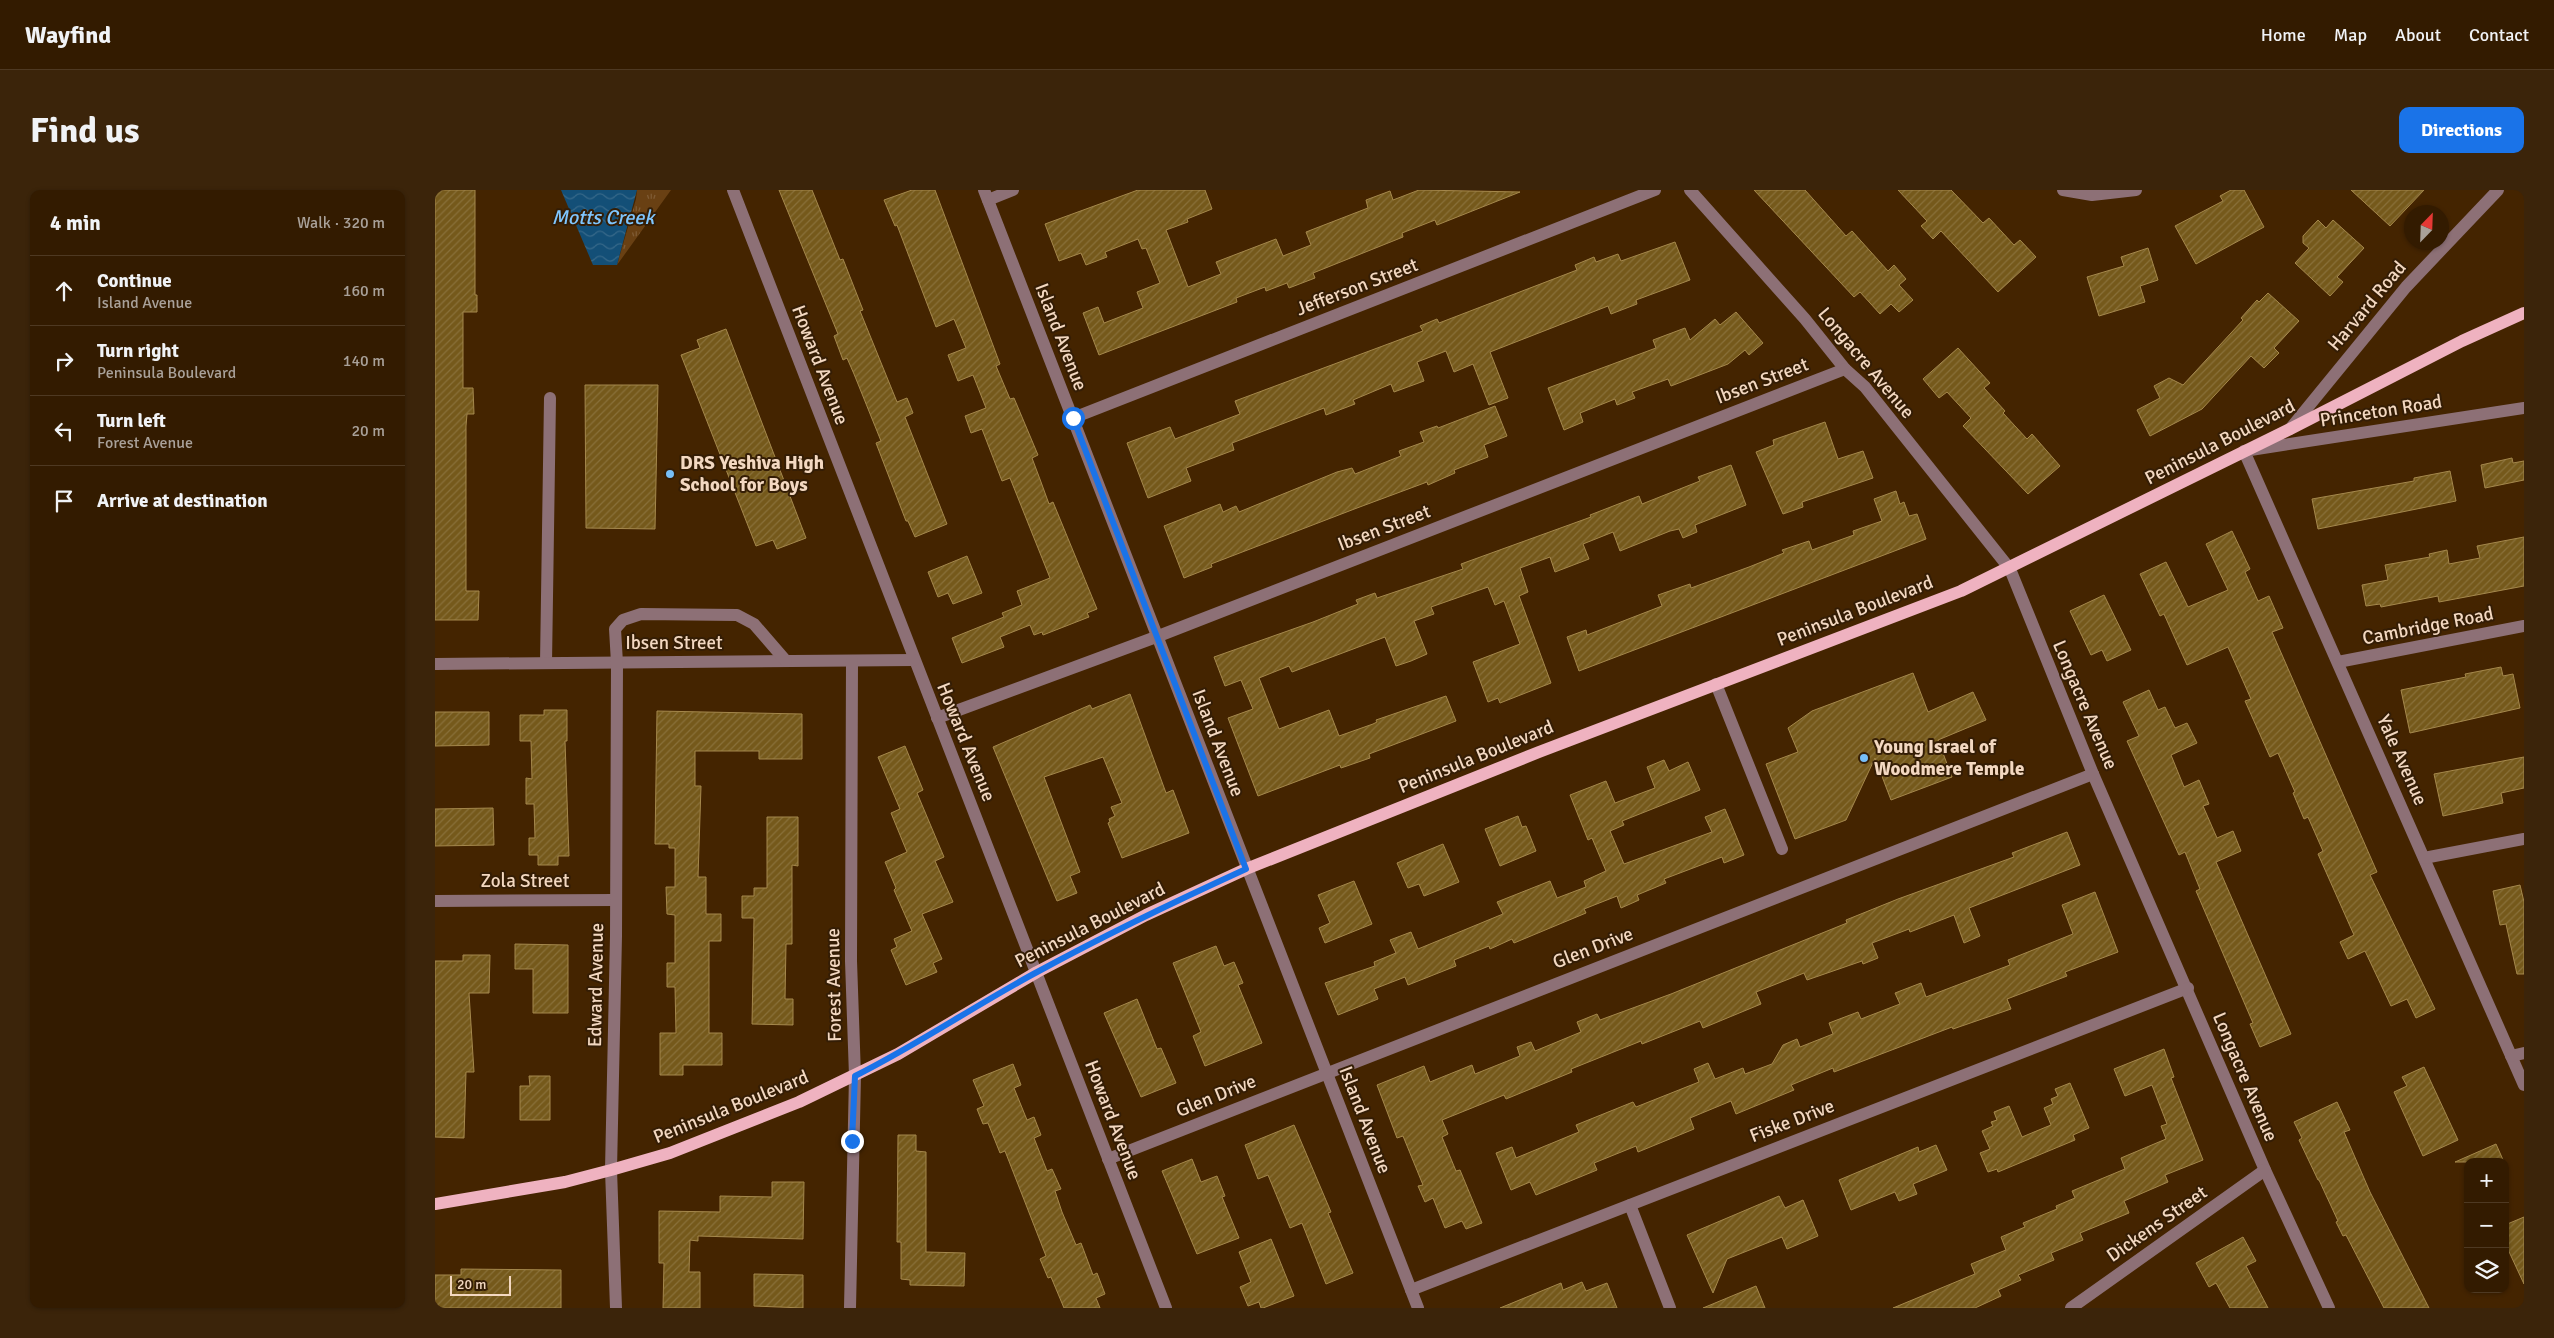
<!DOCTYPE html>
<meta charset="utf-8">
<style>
body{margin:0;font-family:Signika,sans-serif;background:#3b240a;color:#f1f3f6}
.controls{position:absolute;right:15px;bottom:15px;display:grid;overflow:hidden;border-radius:10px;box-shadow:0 1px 4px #0004}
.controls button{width:45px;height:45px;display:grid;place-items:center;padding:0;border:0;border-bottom:1px solid #4e3922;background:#331b00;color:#f1f3f6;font:25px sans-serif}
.compass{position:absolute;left:1969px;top:15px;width:45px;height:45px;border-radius:50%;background:#331b00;box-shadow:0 1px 4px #0004;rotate:23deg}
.scale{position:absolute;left:15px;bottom:12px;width:61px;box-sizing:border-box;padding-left:5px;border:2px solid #f3d8c1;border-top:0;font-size:14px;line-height:18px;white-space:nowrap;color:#f3d8c1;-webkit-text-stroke:4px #341d05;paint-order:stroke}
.stop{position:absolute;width:15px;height:15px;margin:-11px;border:4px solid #1a73e8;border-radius:50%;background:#fff}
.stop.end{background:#1a73e8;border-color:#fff;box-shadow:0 1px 5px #0008}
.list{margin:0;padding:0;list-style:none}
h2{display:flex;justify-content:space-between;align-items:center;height:65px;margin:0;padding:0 20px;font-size:21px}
h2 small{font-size:16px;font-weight:400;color:#a9a199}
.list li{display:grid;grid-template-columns:32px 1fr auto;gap:15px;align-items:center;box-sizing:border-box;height:70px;padding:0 20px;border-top:1px solid #4e3922}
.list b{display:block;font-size:19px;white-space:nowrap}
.list p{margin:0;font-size:16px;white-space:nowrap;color:#a9a199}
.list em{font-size:16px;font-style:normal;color:#a9a199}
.icon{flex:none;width:28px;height:28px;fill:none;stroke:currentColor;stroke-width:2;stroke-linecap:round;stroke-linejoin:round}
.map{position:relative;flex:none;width:2089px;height:1118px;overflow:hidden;border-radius:10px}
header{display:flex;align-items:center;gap:30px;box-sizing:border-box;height:70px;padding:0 25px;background:#331b00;border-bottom:1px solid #4e3922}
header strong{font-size:24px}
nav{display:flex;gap:28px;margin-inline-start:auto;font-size:18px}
.intro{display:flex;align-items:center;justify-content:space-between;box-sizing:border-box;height:120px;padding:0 30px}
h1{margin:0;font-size:35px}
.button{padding:12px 22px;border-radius:10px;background:#1a73e8;color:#fff;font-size:18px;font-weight:700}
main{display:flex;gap:30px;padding:0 30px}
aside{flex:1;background:#331b00;border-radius:10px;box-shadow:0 1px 4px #0004}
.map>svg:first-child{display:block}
.grass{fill:url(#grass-tufts)}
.water{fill:url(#water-waves)}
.building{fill:url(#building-hatch);stroke:#a5884c}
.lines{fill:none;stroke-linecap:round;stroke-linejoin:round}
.minor{stroke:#8d7076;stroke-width:12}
.major{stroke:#efb2c0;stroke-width:12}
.route{stroke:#1a73e8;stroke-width:6}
.poi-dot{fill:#77bff7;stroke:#341d05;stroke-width:2}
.labels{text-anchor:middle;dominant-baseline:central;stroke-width:4;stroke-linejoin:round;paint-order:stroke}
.street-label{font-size:19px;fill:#f3d8c1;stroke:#341d05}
.poi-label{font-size:19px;font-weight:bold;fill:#f3d8c1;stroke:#341d05;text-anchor:start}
.water-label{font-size:20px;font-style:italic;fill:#7fc6fe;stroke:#341d05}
</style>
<header>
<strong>Wayfind</strong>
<nav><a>Home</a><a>Map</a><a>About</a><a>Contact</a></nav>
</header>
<div class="intro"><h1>Find us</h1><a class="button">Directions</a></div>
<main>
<aside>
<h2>4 min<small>Walk · 320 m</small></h2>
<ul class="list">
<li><svg class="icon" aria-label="ahead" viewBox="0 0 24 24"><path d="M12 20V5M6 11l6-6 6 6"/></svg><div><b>Continue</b><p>Island Avenue</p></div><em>160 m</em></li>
<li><svg class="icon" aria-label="right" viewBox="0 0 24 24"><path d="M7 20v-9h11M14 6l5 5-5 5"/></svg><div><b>Turn right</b><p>Peninsula Boulevard</p></div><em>140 m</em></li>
<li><svg class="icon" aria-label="left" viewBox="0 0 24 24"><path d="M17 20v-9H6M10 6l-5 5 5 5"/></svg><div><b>Turn left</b><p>Forest Avenue</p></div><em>20 m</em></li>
<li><svg class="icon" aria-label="arrive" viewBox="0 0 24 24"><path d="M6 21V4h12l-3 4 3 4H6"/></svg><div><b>Arrive at destination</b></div></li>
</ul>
</aside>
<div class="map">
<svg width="2089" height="1118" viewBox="0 0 2089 1118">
<defs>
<pattern id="grass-tufts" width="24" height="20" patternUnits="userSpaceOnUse" patternTransform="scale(1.25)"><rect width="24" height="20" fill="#694013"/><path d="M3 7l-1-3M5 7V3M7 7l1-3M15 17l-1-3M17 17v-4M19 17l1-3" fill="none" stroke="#7f5b34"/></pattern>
<pattern id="water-waves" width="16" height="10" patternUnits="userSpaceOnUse" patternTransform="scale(1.25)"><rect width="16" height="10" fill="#134f77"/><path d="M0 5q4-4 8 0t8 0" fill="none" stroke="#366889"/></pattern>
<pattern id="building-hatch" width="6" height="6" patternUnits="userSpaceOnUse" patternTransform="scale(1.25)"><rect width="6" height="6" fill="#75591b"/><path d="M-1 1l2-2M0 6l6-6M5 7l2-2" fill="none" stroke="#89703a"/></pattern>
</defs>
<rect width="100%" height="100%" fill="#442400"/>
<polygon class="grass" points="202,0 236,0 182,75 201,9"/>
<polygon class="water" points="126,0 202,0 182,75 158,75"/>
<g class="building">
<polygon points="0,0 40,0 40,105 42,105 42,122 28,122 28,198 38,198 39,224 32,224 31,236 31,401 44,401 43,430 0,430"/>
<polygon points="344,0 377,0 405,70 408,69 428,120 425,121 462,212 472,208 478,223 470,227 512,334 480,347 473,331 471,331 441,253 446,251 419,184 412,168 408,170 399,146 403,144"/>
<polygon points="477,0 500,0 565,174 561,176 575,209 579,208 603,265 597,268 606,292 614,314 618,312 662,419 652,423 654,427 608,445 607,442 599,445 595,435 565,447 569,457 527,473 517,448 569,427 567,423 587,415 582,401 615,388 575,288 567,291 547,239 536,243 530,226 551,218 538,185 523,191 513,165 531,158 519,129 501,137 462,35 460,36 449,10"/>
<polygon points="703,0 770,0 777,19 752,29 753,32 731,40 753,97 786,84 781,72 841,49 848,66 876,55 871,42 933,18 931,10 955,1 958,10 984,0 1085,2 1002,35 1000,30 967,43 968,47 878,83 880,88 854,98 852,93 831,101 830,97 801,108 802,112 664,165 648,123 663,117 669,133 708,118 702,102 725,93 711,58 707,59 703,49 670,62 672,67 651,75 646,63 624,71 610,34"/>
<polygon points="1319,0 1370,0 1411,46 1417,41 1453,81 1459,75 1471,89 1464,95 1478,110 1464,122 1456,114 1445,124 1425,102 1419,107"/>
<polygon points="1463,0 1516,0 1548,33 1554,28 1579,55 1585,50 1601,67 1563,102 1506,41 1498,49 1486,36 1492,31"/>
<polygon points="1796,0 1809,0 1829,37 1761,74 1740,36 1788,11 1785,6"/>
<polygon points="1916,0 1989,0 1955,36"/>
<polygon points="1883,30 1891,38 1898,30 1929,58 1902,87 1908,92 1895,106 1860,73 1874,58 1868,53 1868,46"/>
<polygon points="1240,52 1255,90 1201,110 1202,114 1176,124 1173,116 1055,162 1073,208 1054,215 1038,174 1019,182 1011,161 982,172 989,191 959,202 956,194 918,210 920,214 891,225 889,218 797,253 799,260 751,278 756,291 713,308 692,253 735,237 740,249 805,224 800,211 988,141 985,136 1002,129 1004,133 1142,80 1140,75 1159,67 1161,72 1183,64 1186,71"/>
<polygon points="1713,58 1723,90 1705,96 1710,112 1664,126 1652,87 1689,76 1686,67"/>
<polygon points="1833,103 1864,131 1839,158 1844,163 1829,178 1816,166 1767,219 1715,246 1702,220 1725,208 1719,196 1734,188 1748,195 1808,130 1806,128 1822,110 1824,112"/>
<polygon points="1301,122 1328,153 1314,165 1310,160 1293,174 1236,196 1233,189 1197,202 1200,208 1182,215 1180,209 1145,223 1148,232 1129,240 1113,198 1221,158 1218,150 1250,138 1255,150 1280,129 1285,135"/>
<polygon points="291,139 371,348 342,359 338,350 321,356 246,165 265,158 262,150"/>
<polygon points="1523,158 1555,193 1549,198 1570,221 1568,223 1592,249 1597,244 1625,276 1593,304 1528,236 1536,228 1512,202 1504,208 1488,189"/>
<polygon points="150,195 223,195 220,339 151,338"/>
<polygon points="1060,216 1072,246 1049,255 1053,267 1019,280 1020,283 993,295 992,292 922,318 776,374 777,377 749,388 729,336 785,314 788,322 801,316 804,322 902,282 917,278 920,284 966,266 964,261 989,252 985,242 1002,236 1003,238"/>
<polygon points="1390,232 1403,269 1428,261 1438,288 1367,312 1368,317 1348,324 1321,262 1339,255 1338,250"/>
<polygon points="2077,268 2078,273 2089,271 2089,290 2050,298 2046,275"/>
<polygon points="1296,275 1311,315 1260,335 1262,342 1248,348 1244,339 1235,341 1185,361 1178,342 1148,354 1154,369 1120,382 1115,367 1085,378 1093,402 1084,406 1116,493 1065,513 1063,508 1053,512 1038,472 1085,454 1069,411 1060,415 1053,397 996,417 999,424 979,431 992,464 976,471 961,476 950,447 857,482 854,476 824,488 844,539 894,520 904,546 938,534 942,532 941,530 1011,506 1021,531 934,564 935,568 906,578 905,575 823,606 793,528 818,519 806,490 790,496 779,467 878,432 923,414 921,410 940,403 942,408 1028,379 1026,374 1156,327 1155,325 1204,306 1207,314 1265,291 1263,287"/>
<polygon points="2015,281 2021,311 1883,339 1877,309 1979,291 1979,288"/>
<polygon points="1461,301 1465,314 1469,312 1474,326 1482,324 1491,349 1144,481 1132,447 1151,440 1152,445 1227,416 1223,405 1255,394 1256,398 1314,377 1349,363 1347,360 1374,351 1377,360 1419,345 1418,341 1447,331 1439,309"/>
<polygon points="1797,341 1815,379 1810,382 1823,411 1834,406 1848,438 1837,442 1942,682 1935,685 2000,819 1981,828 1972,809 1956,816 1930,761 1913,769 1905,752 1919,745 1883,664 1888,661 1873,627 1869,629 1858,603 1860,602 1843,563 1835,567 1810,511 1816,509 1793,457 1752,475 1729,424 1725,426 1705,384 1731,372 1753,417 1793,400 1771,354"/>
<polygon points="2089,347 2089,396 2004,412 2003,406 1946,417 1945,414 1931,416 1927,395 1953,390 1950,375 1995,367 1994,364 2012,360 2014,374 2045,368 2042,356"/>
<polygon points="532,366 547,403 518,414 513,403 503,407 493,382"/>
<polygon points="1669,405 1696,460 1672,471 1667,460 1656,465 1635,421"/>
<polygon points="2066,477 2068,486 2078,484 2085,518 1975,543 1966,500 2031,487 2030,484"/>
<polygon points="1478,483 1493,522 1538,502 1551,530 1503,550 1517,587 1456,610 1440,568 1411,630 1360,649 1331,574 1363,562 1353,538 1377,521"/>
<polygon points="1714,500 1723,520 1730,517 1740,538 1752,533 1762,553 1736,565 1749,597 1764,590 1774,614 1768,616 1782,648 1798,641 1806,661 1781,672 1856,844 1825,857 1815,834 1818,833 1761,701 1765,699 1750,662 1744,665 1692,551 1704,546 1688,512"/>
<polygon points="695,504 731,603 738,600 754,643 687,668 673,633 675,632 674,629 680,626 676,617 687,613 668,567 609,587 645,682 635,686 642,703 622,711 558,557 655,515 657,519"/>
<polygon points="109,520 132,520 132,551 130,551 134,666 123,666 123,675 103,675 103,665 94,665 94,648 100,648 99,614 91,614 91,588 97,589 96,551 85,551 85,525 109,525"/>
<polygon points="222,521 367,524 367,569 324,569 324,561 260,561 260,596 266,596 263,687 271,687 271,724 286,724 286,751 274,751 274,843 287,843 287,875 248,875 248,885 225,885 225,843 241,843 240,797 232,797 232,773 240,773 240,725 232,724 231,697 240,697 240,658 234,658 234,654 220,654"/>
<polygon points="0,522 54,522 54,555 0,556"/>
<polygon points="470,556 488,600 482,603 509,667 500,671 518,712 487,724 507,769 498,773 502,782 471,795 456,760 462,757 459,749 477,741 459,700 461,698 450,672 472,662 456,623 465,619 443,567"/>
<polygon points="2089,567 2089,598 2066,603 2068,613 2008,626 1999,584"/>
<polygon points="1229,570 1234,581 1253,572 1265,600 1187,631 1189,635 1175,641 1189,674 1277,642 1270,627 1290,619 1309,665 1289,673 1287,667 1229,689 1231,693 1202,705 1204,710 1186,718 1182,706 1149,719 1151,723 1079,753 1077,749 1055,759 1054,756 1019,770 1021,776 973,795 970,787 939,799 943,809 903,825 890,793 940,776 939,772 961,763 955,750 976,742 983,759 1068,724 1062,712 1115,691 1122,708 1151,697 1149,691 1171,681 1157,648 1153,650 1135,605 1171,591 1180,613 1220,598 1212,577"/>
<polygon points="58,618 59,655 0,656 0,619"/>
<polygon points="1083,626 1087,637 1091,636 1101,661 1065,676 1050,639"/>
<polygon points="332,627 363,627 363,676 357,675 357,754 351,754 350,809 358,809 358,835 317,834 319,728 307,728 307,706 319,706 319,698 332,698"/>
<polygon points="1632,642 1645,675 1534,718 1545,746 1529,753 1519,725 1475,742 1474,739 1437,753 1443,768 1428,774 1427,771 1372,790 1369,783 1321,802 1326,814 1268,838 1265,831 1207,854 1206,851 1136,879 1137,882 1071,909 1069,905 1007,930 1013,944 1007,947 1021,981 1025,980 1047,1033 1031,1039 1027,1031 1010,1038 998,1008 990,1012 983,996 988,995 968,946 962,948 942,895 989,876 995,892 1037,875 1040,884 1085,866 1082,857 1096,852 1100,861 1146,842 1142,832 1162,824 1165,830 1236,804 1412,733 1411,730 1463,709 1579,667 1577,663"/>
<polygon points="1008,654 1024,692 989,706 984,694 973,698 962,673"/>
<polygon points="919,691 937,734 890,753 884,738 895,733 883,705"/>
<polygon points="2085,695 2089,712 2089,784 2082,784 2071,734 2065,735 2058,701"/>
<polygon points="1660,702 1683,762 1630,782 1632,786 1572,809 1576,819 1518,839 1517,837 1399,882 1398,878 1356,895 1359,900 1301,924 1296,911 1255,928 1259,939 1203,962 1201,956 1159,973 1162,980 1101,1005 1095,992 1076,1000 1061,963 1077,957 1081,968 1144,942 1141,935 1198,912 1201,917 1264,892 1259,879 1273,873 1280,889 1308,878 1310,884 1337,874 1348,855 1362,849 1365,857 1398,844 1394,833 1423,822 1426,829 1465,814 1460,803 1486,793 1491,807 1575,775 1573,770 1638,744 1627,715"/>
<polygon points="80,754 133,755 133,823 98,823 98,779 80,779"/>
<polygon points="781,756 789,776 799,772 808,793 803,795 827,853 770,876 758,846 766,842 738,773"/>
<polygon points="28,765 55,765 54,803 34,803 39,882 31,882 29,948 0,947 0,771 28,771"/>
<polygon points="702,809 722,859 726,858 741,893 706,907 669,823"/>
<polygon points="1729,859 1739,887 1736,888 1768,970 1730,985 1733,992 1689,1011 1694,1023 1645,1043 1648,1050 1616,1063 1619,1070 1583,1085 1586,1090 1563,1100 1566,1106 1540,1118 1458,1118 1540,1084 1536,1074 1571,1060 1566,1047 1590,1037 1588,1033 1622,1019 1621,1016 1640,1008 1637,1001 1690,979 1686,968 1731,949 1726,936 1732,934 1717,895 1690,906 1679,879"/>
<polygon points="578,874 586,895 579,898 592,930 599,927 606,945 599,948 612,981 617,979 626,999 620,1001 627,1022 641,1055 646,1053 658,1085 662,1083 670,1104 661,1108 665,1118 629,1118 616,1087 613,1088 605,1069 611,1066 570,961 565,963 553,933 548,934 542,919 549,916 538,890"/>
<polygon points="1989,877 2023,950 1988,966 1959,902 1972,896 1967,887"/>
<polygon points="94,886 115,886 115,930 85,930 85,896 95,896"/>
<polygon points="1635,893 1654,938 1638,945 1640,950 1563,982 1562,979 1553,982 1545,963 1555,959 1547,941 1558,936 1556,932 1562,930 1559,922 1574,916 1587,947 1616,935 1609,918 1618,914 1616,909 1623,906 1620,899"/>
<polygon points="1902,912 1915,940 1909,942 1935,1002 1994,1118 1949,1118 1911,1045 1908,1046 1901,1032 1903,1031 1884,990 1883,990 1864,950 1867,948 1859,932"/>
<polygon points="859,935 896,1022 893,1023 918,1083 891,1094 867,1033 855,1038 833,985 823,989 810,955"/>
<polygon points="463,945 481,945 481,961 491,962 491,1062 530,1063 529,1096 475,1095 475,1090 466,1089 466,1052 462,1052"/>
<polygon points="2061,954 2069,972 2020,972"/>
<polygon points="1501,955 1512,980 1478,994 1482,1004 1464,1011 1460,1002 1416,1020 1404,990 1483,957 1484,962"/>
<polygon points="757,969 766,992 782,986 790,1006 787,1007 804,1048 762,1064 727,981"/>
<polygon points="337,992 369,992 368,1049 263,1046 263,1051 255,1050 254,1082 265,1082 265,1118 228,1118 229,1073 224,1073 224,1021 285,1022 285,1006 337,1007"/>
<polygon points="1344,1006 1350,1018 1368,1010 1383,1046 1352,1059 1347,1047 1292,1069 1278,1103 1252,1045"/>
<polygon points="2089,1027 2089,1094 2070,1053 2070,1035"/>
<polygon points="1808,1047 1821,1071 1811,1076 1833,1118 1795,1118 1781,1093 1774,1097 1761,1073"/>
<polygon points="836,1049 859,1106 828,1118 826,1118 824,1112 813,1116 805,1097 816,1092 804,1062"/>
<polygon points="26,1079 126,1080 126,1118 0,1118 0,1085 26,1085"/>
<polygon points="319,1084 368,1085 368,1118 319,1116"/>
<polygon points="1147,1092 1151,1101 1172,1093 1182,1118 1065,1118 1126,1093 1128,1100"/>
<polygon points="1321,1096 1330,1118 1268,1118"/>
</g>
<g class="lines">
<g class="minor">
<polyline points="298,0 731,1118"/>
<polyline points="549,0 983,1118"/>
<polyline points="1255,0 1370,129 1410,179 1430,197 1575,379 1658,584 1830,980 1894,1118"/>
<polyline points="1628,0 1657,5 1701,0"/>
<polyline points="553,10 578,0"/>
<polyline points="2089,218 1809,261 2089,895"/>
<polyline points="638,228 1220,0"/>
<polyline points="1855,239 1971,97 2063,0"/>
<polyline points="1903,472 2089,436"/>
<polyline points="111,473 115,208"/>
<polyline points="0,474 479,470"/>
<polyline points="1281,494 1347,659"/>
<polyline points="502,528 721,447 1410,179"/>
<polyline points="1989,668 2089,649"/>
<polyline points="0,711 180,710"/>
<polyline points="2076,866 2089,863"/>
<polyline points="673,969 1658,584"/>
<polyline points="1195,1015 1235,1118"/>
<polyline points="976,1100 1753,798"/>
<polyline points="181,1118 176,980 181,746 182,473 180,439 188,430 206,424 302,425 319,434 351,471"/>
<polyline points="415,1118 420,886 416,771 417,471"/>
<polyline points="1636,1118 1830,980"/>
</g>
<polyline class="major" points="0,1014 130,992 176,980 235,963 364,912 463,864 602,782 711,725 811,679 1104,562 1526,401 1855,239 2027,151 2089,123"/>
</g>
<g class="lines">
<path class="route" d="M417 951 420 886C484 854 542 814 604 781 672 744 741 711 811 679L638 228"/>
</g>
<g class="poi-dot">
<circle cx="235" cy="284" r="5"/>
<circle cx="1429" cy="568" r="5"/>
</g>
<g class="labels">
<g class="street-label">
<text transform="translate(922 97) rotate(-21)">Jefferson Street</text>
<text transform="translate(1932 116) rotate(-50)">Harvard Road</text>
<text transform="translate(626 147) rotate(69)">Island Avenue</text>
<text transform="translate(1431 173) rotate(50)">Longacre Avenue</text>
<text transform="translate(385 175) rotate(69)">Howard Avenue</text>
<text transform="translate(1327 191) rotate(-21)">Ibsen Street</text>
<text transform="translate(1946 221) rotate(-9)">Princeton Road</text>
<text transform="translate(1785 252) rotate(-27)">Peninsula Boulevard</text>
<text transform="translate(949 338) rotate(-21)">Ibsen Street</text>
<text transform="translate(1420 421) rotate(-21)">Peninsula Boulevard</text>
<text transform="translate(1993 436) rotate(-11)">Cambridge Road</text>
<text x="239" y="453">Ibsen Street</text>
<text transform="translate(1650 515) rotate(67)">Longacre Avenue</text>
<text transform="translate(531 552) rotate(68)">Howard Avenue</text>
<text transform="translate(783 553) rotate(69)">Island Avenue</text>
<text transform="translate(1041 567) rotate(-22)">Peninsula Boulevard</text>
<text transform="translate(1967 570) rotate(66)">Yale Avenue</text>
<text x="90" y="691">Zola Street</text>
<text transform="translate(655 735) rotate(-27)">Peninsula Boulevard</text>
<text transform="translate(1158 758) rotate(-21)">Glen Drive</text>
<text transform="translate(161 795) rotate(-89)">Edward Avenue</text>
<text transform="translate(399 795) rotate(-91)">Forest Avenue</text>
<text transform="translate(1810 887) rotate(67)">Longacre Avenue</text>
<text transform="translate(781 906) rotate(-22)">Glen Drive</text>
<text transform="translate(296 917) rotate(-22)">Peninsula Boulevard</text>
<text transform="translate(678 930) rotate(69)">Howard Avenue</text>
<text transform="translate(930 930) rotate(69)">Island Avenue</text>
<text transform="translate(1357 931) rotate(-21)">Fiske Drive</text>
<text transform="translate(1722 1034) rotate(-35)">Dickens Street</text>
</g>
<g class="poi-label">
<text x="245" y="273">DRS Yeshiva High<tspan x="245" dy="22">School for Boys</tspan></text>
<text x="1439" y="557">Young Israel of<tspan x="1439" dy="22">Woodmere Temple</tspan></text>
</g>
<g class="water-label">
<text x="168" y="27">Motts Creek</text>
</g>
</g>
</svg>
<div class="controls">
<button>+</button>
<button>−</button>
<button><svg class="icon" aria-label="layers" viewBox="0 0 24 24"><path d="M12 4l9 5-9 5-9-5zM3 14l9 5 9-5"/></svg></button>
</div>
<svg class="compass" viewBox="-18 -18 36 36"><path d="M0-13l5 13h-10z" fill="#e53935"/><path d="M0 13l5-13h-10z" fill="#a9a199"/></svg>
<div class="scale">20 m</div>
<div class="stop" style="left:638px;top:228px"></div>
<div class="stop end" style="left:417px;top:951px"></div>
</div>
</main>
